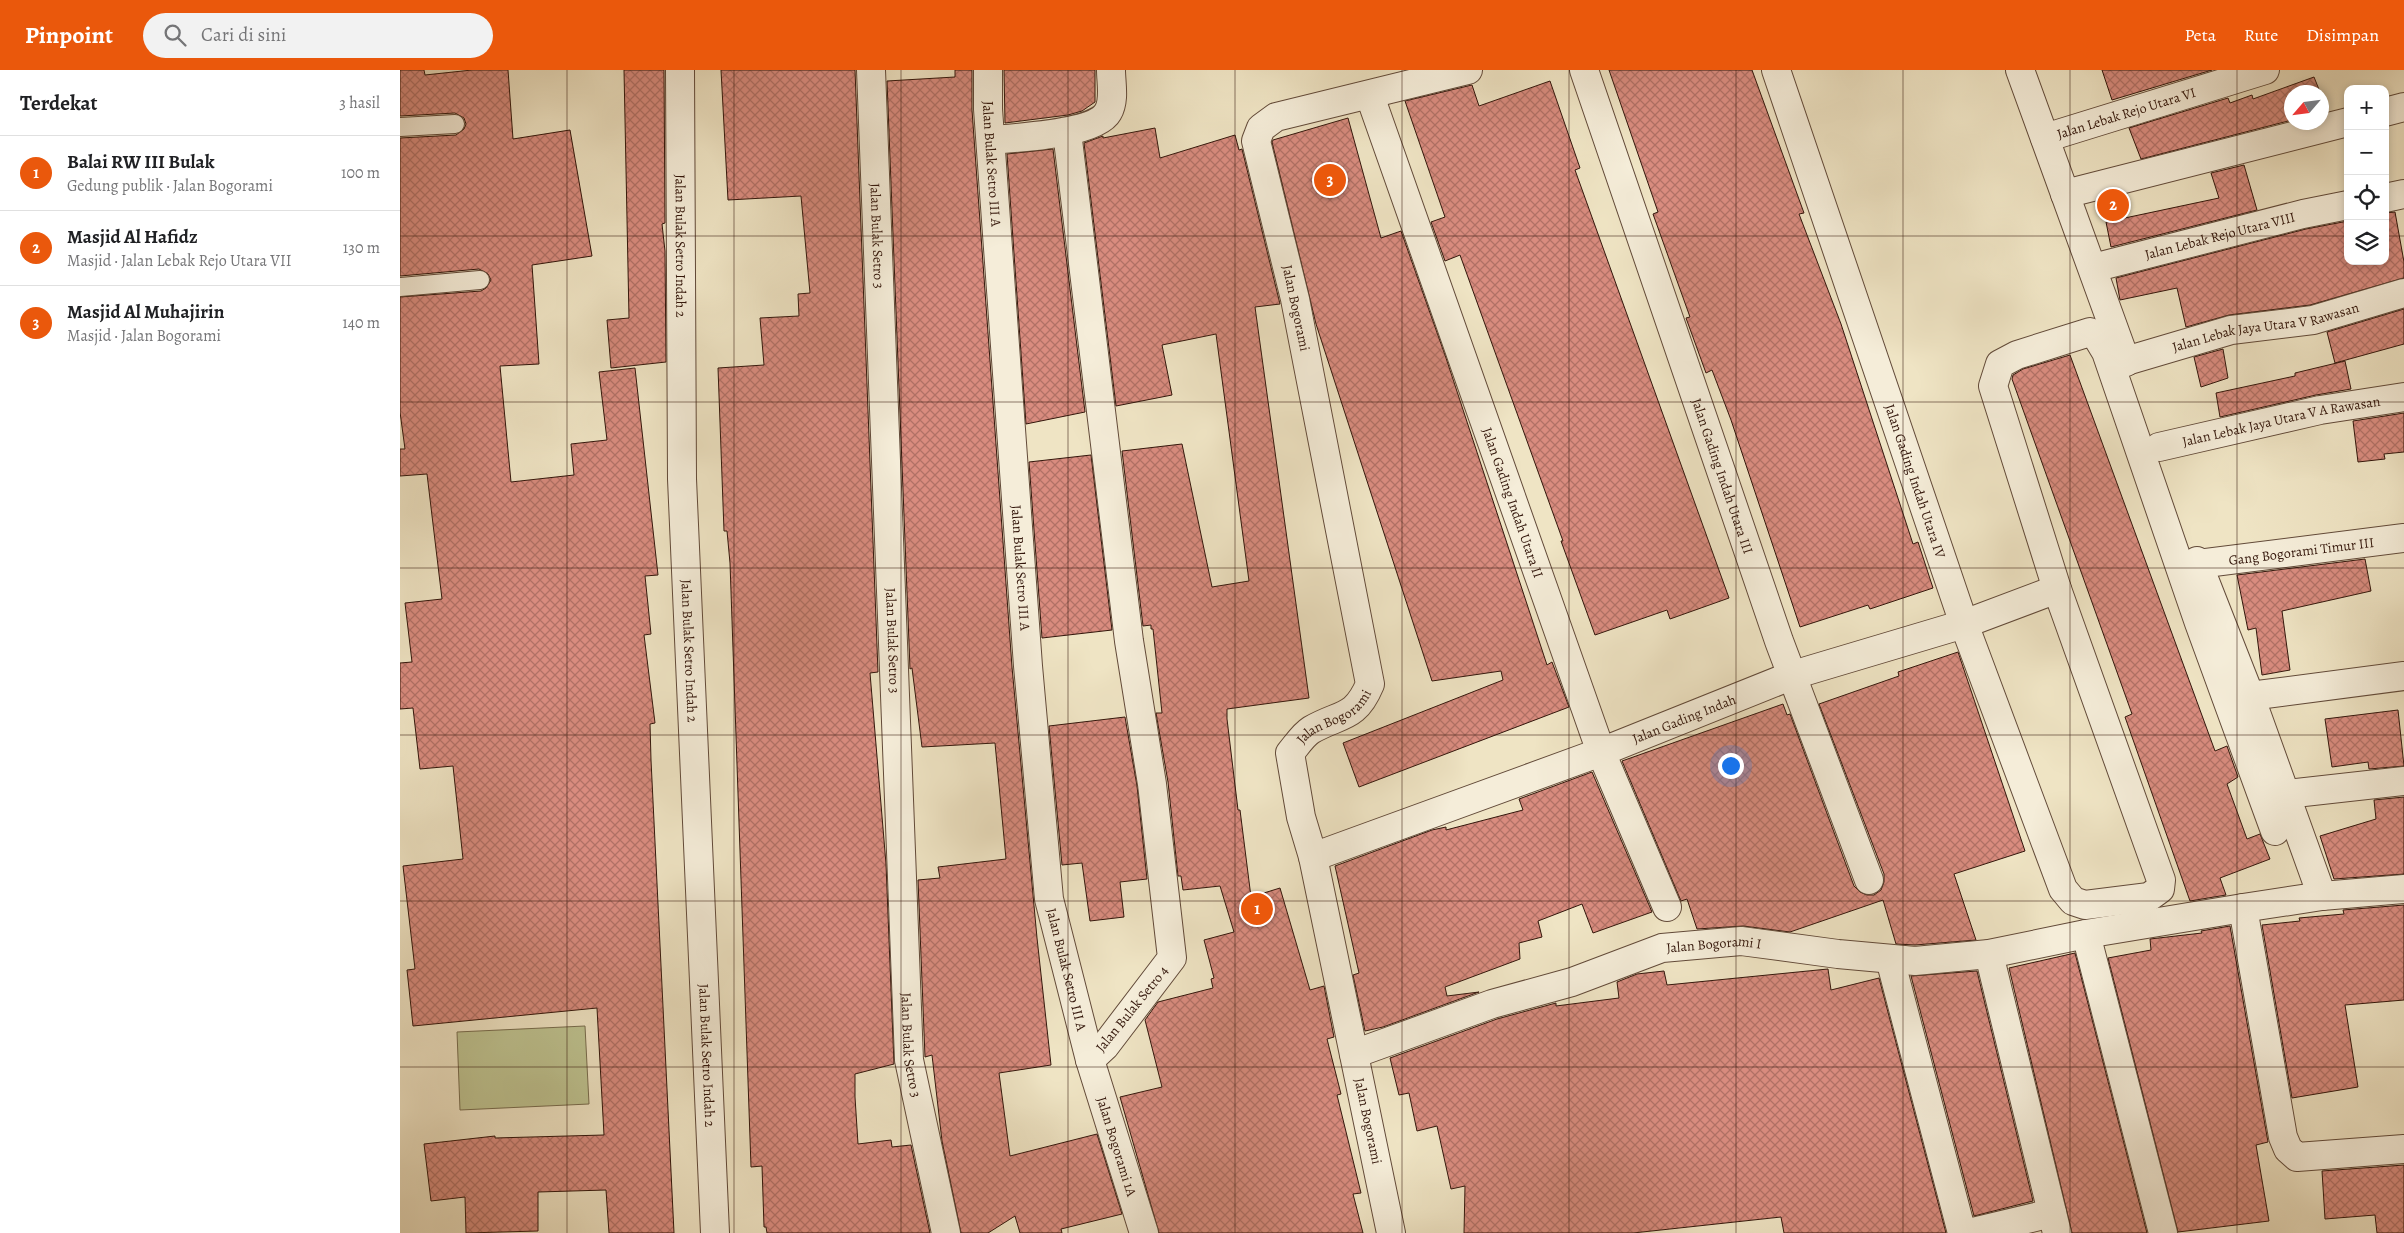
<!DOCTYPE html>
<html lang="id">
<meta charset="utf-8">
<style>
body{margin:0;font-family:Alegreya,serif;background:#f2f2f2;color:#202124}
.controls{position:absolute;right:15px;top:15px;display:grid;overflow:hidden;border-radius:10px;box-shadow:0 2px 8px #0003}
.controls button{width:45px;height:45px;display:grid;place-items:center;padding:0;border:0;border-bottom:1px solid #e0e0e0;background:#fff;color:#202124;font:25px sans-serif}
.compass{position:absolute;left:1884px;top:15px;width:45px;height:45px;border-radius:50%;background:#fff;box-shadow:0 2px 8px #0003;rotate:242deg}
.you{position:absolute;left:1330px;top:695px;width:18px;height:18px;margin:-12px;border:4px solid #fff;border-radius:50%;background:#1a73e8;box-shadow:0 0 0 8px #1a73e833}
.badge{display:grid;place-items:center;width:32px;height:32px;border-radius:50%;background:#ea580c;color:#fff;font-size:16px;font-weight:700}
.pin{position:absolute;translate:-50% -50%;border:2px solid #fff;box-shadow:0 1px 5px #0006}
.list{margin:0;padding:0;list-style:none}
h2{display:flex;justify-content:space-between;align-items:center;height:65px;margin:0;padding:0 20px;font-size:21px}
h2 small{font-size:16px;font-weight:400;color:#757577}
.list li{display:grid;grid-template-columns:32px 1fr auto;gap:15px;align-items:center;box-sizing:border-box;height:75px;padding:0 20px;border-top:1px solid #e0e0e0}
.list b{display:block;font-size:19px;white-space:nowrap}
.list p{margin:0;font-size:16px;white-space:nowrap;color:#757577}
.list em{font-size:16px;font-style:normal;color:#757577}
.icon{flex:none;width:28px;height:28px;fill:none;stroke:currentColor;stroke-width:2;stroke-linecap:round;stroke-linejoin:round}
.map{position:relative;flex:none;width:2004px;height:1163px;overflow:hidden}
header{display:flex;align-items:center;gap:30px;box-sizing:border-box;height:70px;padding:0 25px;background:#ea580c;color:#fff}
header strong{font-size:24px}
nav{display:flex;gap:28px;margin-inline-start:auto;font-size:18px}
.search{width:350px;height:45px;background:#f2f2f2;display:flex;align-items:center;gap:12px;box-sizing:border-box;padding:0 18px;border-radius:28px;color:#757577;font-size:19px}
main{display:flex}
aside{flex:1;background:#fff}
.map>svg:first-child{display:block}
.garden{fill:#bec391;stroke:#786c4e}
.building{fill:url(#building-cross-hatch);stroke:#33160b}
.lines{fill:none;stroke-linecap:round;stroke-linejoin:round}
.lane-casing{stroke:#624a39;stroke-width:20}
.street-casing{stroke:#624a39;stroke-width:30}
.lane{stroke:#f5edd9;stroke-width:18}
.street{stroke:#f5edd9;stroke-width:28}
.grid{fill:none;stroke:#33160b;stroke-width:1;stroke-opacity:0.55}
.labels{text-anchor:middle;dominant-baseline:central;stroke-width:5;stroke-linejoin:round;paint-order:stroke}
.street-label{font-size:14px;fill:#33160b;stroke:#f5edd9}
</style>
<header>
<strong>Pinpoint</strong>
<div class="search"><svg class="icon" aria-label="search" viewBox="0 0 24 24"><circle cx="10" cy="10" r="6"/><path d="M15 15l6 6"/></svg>Cari di sini</div>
<nav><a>Peta</a><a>Rute</a><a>Disimpan</a></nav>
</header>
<main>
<aside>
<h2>Terdekat<small>3 hasil</small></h2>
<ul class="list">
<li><span class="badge">1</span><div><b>Balai RW III Bulak</b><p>Gedung publik · Jalan Bogorami</p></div><em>100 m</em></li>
<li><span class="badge">2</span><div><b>Masjid Al Hafidz</b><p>Masjid · Jalan Lebak Rejo Utara VII</p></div><em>130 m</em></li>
<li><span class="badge">3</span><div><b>Masjid Al Muhajirin</b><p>Masjid · Jalan Bogorami</p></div><em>140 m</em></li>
</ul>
</aside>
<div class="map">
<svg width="2004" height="1163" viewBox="0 0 2004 1163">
<defs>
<pattern id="building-cross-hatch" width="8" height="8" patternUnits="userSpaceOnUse" patternTransform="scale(1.25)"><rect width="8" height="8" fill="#d98c7f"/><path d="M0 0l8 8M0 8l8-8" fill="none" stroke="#b17166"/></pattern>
</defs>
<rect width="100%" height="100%" fill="#efe4c4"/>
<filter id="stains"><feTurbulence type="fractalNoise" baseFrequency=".004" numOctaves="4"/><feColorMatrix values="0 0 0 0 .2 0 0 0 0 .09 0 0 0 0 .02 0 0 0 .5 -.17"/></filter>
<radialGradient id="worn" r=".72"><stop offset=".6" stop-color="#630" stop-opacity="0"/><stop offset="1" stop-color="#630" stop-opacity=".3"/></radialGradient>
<polygon class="garden" points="185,956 189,1034 60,1040 57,962"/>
<g class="building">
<polygon points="0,0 24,0 25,5 72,0 108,0 113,69 170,60 192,186 132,195 139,294 100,296 111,412 174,405 171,374 207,370 199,302 235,298 258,505 245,506 251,564 244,565 255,653 250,654 251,690 274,1163 209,1163 206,1120 138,1122 138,1161 66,1163 65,1127 31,1131 24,1074 95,1066 95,1068 204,1065 197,938 13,956 7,900 15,899 3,796 63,789 53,696 20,699 13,638 0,639 0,593 12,592 5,533 42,529 27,404 0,406 0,379 5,379 0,342 0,227 81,221 86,218 91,210 88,204 79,199 0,206 0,68 56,65 64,59 66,54 64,48 55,43 0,46"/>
<polygon points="224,0 264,0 265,153 262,154 265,181 266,292 211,298 207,250 229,248"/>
<polygon points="321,0 455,0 478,602 470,603 486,794 494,994 455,1004 455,1027 458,1074 491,1070 492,1077 511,1075 530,1163 367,1163 366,1157 364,1157 362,1096 351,1097 330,493 327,461 324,461 318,298 364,295 360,248 399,246 398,224 410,223 401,126 328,130"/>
<polygon points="555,0 572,0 572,40 612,597 637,868 651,995 599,1003 610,1086 697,1064 722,1144 661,1159 662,1163 620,1163 615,1146 588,1163 561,1163 542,1071 532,985 525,987 518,810 540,808 538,797 606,789 595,673 522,677 512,598 510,599 487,11 555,7"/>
<polygon points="604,0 695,0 695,32 682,41 668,45 605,53"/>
<polygon points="1209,0 1352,0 1404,143 1399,144 1441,254 1513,474 1518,472 1533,518 1470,539 1468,535 1400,557 1331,350 1312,300 1306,303 1286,248 1290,247 1253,144 1258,142"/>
<polygon points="1702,0 1812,0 1712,30"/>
<polygon points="1914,7 1920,22 1892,22 1892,50 1741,89 1729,58 1828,28 1830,33 1852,25 1853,29"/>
<polygon points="1150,11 1180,98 1175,100 1329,528 1270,549 1267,540 1195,565 1161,471 1163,471 1060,185 1045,191 1031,152 1045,147 1005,31 1072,15 1079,36"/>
<polygon points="948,48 981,168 1001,161 1046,288 1147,595 1152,592 1169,637 959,717 943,673 1103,610 1101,601 1032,611 916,254 872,72 873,70"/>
<polygon points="755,58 760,88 835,65 839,80 842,79 880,234 855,237 909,628 827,639 827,649 838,740 840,740 851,827 880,818 910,920 924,916 934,967 927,969 941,1024 937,1025 961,1123 953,1124 963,1163 759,1163 720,1027 762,1017 745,950 758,932 813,918 811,909 814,908 804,870 834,862 820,816 783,820 781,806 778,806 768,712 756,643 762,643 753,559 751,559 751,555 743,556 722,381 782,374 812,517 849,511 816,264 762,275 772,325 716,336 684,73 703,66 703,68"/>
<polygon points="653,79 685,342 626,354 607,84"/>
<polygon points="1844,95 1857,140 1711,177 1706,152 1819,128 1811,103"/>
<polygon points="1995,142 2004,192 2004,208 1910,235 1829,245 1786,257 1777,218 1720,230 1716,208 1906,159 1948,151 1948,191 1985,191 1985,143"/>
<polygon points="2004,239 2004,274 1935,293 1927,262"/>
<polygon points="1823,279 1828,308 1801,317 1794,287"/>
<polygon points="1670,285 1815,681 1827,676 1838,707 1827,714 1847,769 1860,764 1870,789 1820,808 1826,825 1790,831 1725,647 1732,644 1612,309 1613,305 1623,299"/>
<polygon points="1945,291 1951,319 1916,325 1820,347 1816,323 1895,306 1895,303"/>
<polygon points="2004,343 2004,382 1984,384 1985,389 1958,392 1953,351"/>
<polygon points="691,385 712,560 642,568 629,392"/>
<polygon points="1965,489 1971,521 1882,541 1890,600 1862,605 1856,558 1848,560 1837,505"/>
<polygon points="1558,582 1625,781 1554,804 1576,870 1515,875 1496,874 1483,830 1390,862 1343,856 1297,859 1287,829 1281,831 1222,691 1383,634 1387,645 1390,644 1454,816 1460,822 1467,825 1474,825 1481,820 1484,812 1484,804 1419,634 1499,606 1498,602"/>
<polygon points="1998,640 2004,696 1969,699 1968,692 1932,697 1925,649"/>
<polygon points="725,647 737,716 747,809 720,812 724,847 690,851 682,793 662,795 649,656"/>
<polygon points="1192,702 1252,842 1193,863 1182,834 1138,851 1142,867 1119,873 1120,889 1045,917 1047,926 1079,922 983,957 965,961 953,905 959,903 935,796 1032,760 1046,757 1046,760 1123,740 1119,729"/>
<polygon points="2004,727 2004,804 1934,809 1920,766 1976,749 1974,730"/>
<polygon points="2004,835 2004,930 1945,935 1958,1017 1892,1028 1862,855 1900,851 1899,848 1944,844 1943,840"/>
<polygon points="1830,856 1868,1072 1856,1075 1869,1151 1778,1162 1708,888 1751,880 1750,869 1802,863 1801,861"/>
<polygon points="1675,883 1747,1163 1672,1163 1609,898"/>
<polygon points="1428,899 1431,920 1479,908 1546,1163 1384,1163 1381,1147 1233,1163 1064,1163 1065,1116 1051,1119 1037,1056 1017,1061 1009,1023 999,1025 990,988 1097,949 1156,933 1156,936 1219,928 1217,912 1237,904 1264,901 1267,915"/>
<polygon points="1577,901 1633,1131 1574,1146 1511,906"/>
<polygon points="2004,1095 2004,1163 1977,1163 1975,1145 1925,1149 1922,1101"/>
</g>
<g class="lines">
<defs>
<g id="lane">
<polyline points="0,57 55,54"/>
<polyline points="0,217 80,210"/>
</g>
<g id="street">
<path id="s1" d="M280 0 282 409 315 1163"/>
<path id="s2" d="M471 0 509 990 546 1163"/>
<path id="s3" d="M588 0V39L628 596 649 829 690 990 744 1163"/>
<path id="s4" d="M1184 0 1379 571 1469 810"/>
<path id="s5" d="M1376 0 1564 554 1663 819 1673 831 1685 835 1749 827 1760 819 1761 810 1657 519 1593 316 1600 294 1617 285 1690 262 1697 267 1706 282 1799 553 1875 761"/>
<polyline points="1620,0 1726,292"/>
<path id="s6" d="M970 26 1201 682 1267 837"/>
<polyline points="1985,42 2004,37"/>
<polyline points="667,62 729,571 752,714 772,888 705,976 690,990"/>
<path id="s7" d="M1645 68 1865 0"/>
<path d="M591 70C615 68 696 64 708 42 715 30 711 13 711 0"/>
<polyline points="1665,124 1948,52"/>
<polyline points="1985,128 2004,124"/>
<path id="s8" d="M1693 198 1903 144 1948 135"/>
<path id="s9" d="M1726 291 1831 260 1913 250 2004 223"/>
<path id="s10" d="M1759 377 1920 340 2004 327"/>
<polyline points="1797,491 1850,626 1922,826"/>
<path id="s11" d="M1798 494 2004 468"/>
<polyline points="1850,626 2004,606"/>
<polyline points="1886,724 2004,711"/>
<path id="s12" d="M913 787 1201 682 1393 605 1564 554 1657 519"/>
<polyline points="1843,838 1883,1067 1888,1079 1897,1087 2004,1079"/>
<polyline points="1686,864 1763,1163"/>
<polyline points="1589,884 1657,1163"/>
<polyline points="1490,889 1562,1163"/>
<path id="s13" d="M954 984 1092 934 1172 912 1262 878 1341 871 1438 884 1515 891 1589 884 1686 864 1843 838 1922 826 2004 819"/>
<path id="s14" d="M991 1163 913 787 901 747 890 683C896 676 903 665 911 660 940 643 955 650 970 614L895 229 856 71 861 58 876 47 1068 0"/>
<polyline points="1568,1163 1652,1143"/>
</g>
</defs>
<use href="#lane" class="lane-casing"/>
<use href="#street" class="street-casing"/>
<use href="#lane" class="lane"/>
<use href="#street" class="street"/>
</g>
<path class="grid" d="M167 0V1163M334 0V1163M501 0V1163M668 0V1163M835 0V1163M1002 0V1163M1169 0V1163M1336 0V1163M1503 0V1163M1670 0V1163M1837 0V1163M0 166H1948M1985 166H2004M0 332H2004M0 498H2004M0 665H2004M0 831H2004M0 997H2004"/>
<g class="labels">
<g class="street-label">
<text stroke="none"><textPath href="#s7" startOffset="85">Jalan Lebak Rejo Utara VI</textPath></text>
<text stroke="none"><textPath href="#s3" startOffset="94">Jalan Bulak Setro III A</textPath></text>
<text stroke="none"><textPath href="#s2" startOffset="166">Jalan Bulak Setro 3</textPath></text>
<text stroke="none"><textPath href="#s8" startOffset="131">Jalan Lebak Rejo Utara VIII</textPath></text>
<text stroke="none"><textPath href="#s1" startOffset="176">Jalan Bulak Setro Indah 2</textPath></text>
<text transform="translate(896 238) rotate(78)">Jalan Bogorami</text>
<text stroke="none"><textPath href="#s9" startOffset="144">Jalan Lebak Jaya Utara V Rawasan</textPath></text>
<text stroke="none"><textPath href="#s10" startOffset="125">Jalan Lebak Jaya Utara V A Rawasan</textPath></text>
<text stroke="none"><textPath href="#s4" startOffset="429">Jalan Gading Indah Utara III</textPath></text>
<text stroke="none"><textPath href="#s5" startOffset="434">Jalan Gading Indah Utara IV</textPath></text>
<text stroke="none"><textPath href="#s6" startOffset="431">Jalan Gading Indah Utara II</textPath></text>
<text stroke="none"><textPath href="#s11" startOffset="104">Gang Bogorami Timur III</textPath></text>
<text stroke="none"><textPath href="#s3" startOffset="499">Jalan Bulak Setro III A</textPath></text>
<text stroke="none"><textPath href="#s2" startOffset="571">Jalan Bulak Setro 3</textPath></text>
<text stroke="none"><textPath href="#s1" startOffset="581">Jalan Bulak Setro Indah 2</textPath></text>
<text stroke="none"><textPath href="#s14" startOffset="549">Jalan Bogorami</textPath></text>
<text stroke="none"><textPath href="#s12" startOffset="396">Jalan Gading Indah</textPath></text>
<text stroke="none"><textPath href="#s13" startOffset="378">Jalan Bogorami I</textPath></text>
<text stroke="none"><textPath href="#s3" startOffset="904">Jalan Bulak Setro III A</textPath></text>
<text transform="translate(732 939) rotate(-51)">Jalan Bulak Setro 4</text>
<text stroke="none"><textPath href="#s2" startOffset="976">Jalan Bulak Setro 3</textPath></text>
<text stroke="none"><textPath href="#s1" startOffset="986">Jalan Bulak Setro Indah 2</textPath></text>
<text transform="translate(968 1051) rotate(78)">Jalan Bogorami</text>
<text stroke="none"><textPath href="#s3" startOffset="1088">Jalan Bogorami 1A</textPath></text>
</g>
</g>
<rect width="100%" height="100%" filter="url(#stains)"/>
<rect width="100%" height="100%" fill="url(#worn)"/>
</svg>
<div class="controls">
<button>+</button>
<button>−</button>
<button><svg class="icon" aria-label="locate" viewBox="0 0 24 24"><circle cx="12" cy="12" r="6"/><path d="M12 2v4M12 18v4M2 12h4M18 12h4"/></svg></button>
<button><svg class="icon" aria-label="layers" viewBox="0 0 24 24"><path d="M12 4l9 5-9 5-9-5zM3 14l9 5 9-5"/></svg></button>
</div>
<svg class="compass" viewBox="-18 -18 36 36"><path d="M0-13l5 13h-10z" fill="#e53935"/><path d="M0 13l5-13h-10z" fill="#757577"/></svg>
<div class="you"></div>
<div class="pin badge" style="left:857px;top:839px">1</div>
<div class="pin badge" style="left:1713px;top:135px">2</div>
<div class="pin badge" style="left:930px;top:110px">3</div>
</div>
</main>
